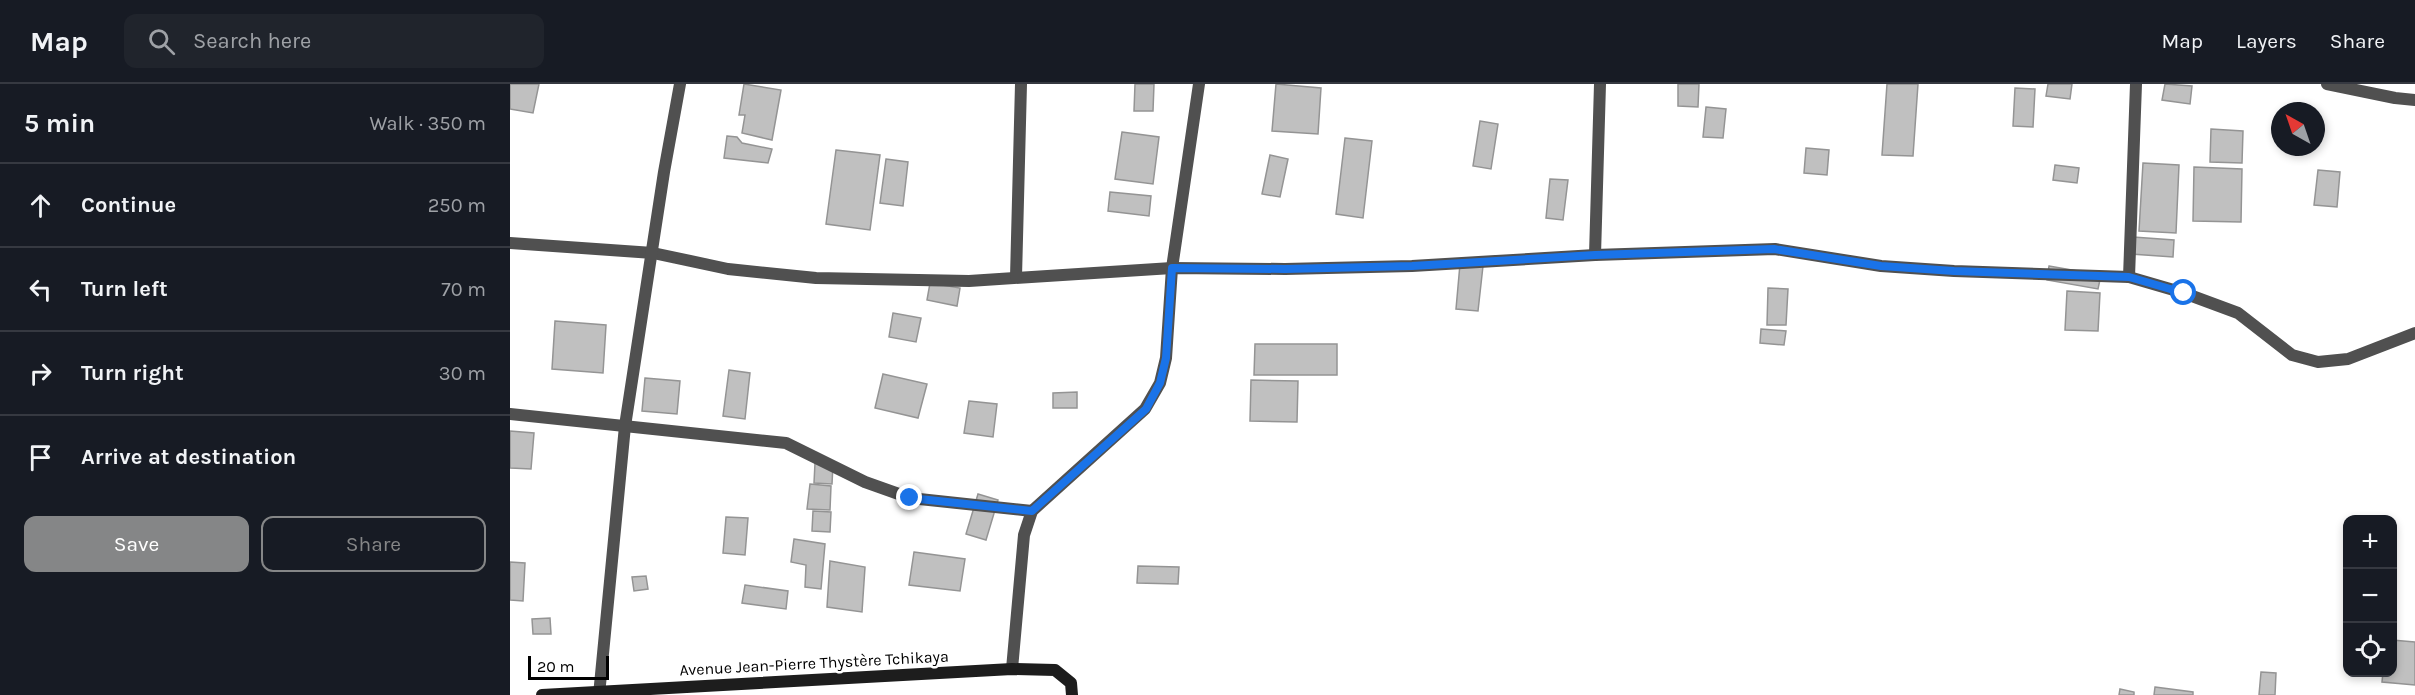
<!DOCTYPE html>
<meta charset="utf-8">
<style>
body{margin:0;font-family:Karla,sans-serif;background:#20242c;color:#f1f3f6}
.controls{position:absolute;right:18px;bottom:18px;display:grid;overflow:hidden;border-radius:12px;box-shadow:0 3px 9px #0003}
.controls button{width:54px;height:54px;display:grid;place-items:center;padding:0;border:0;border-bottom:2px solid #363941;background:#171b24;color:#f1f3f6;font:30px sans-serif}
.compass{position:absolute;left:1761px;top:18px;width:54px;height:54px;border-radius:50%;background:#171b24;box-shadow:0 3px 9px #0003;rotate:320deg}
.scale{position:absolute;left:18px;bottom:15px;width:81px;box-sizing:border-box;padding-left:6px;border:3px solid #000;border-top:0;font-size:16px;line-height:21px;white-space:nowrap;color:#000;-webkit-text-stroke:4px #fff;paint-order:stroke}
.stop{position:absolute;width:18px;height:18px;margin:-14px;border:4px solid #1a73e8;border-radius:50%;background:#fff}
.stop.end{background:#1a73e8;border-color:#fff;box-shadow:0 2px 6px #0008}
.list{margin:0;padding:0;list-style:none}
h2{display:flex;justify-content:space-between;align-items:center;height:78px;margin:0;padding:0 24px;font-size:26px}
h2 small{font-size:20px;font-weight:400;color:#9ea1a6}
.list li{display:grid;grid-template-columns:39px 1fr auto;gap:18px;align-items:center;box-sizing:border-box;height:84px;padding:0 24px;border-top:2px solid #363941}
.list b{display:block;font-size:22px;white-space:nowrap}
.list em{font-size:20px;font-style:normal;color:#9ea1a6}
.actions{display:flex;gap:12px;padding:18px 24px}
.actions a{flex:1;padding:14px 0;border:2px solid #858687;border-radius:12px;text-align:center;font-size:21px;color:#858687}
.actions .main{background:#858687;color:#fff}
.icon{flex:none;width:33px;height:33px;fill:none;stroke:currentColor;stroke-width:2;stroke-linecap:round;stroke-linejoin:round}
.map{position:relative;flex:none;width:1905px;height:611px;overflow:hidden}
header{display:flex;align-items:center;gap:36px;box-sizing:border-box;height:84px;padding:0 30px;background:#171b24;border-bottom:2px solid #363941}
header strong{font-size:28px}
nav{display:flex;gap:33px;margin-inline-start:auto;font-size:21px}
.search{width:420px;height:54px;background:#20242c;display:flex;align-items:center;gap:15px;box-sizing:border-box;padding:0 21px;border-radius:12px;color:#9ea1a6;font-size:22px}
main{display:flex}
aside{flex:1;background:#171b24}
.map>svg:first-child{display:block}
.building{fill:#c0c0c0;stroke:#949494;stroke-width:1.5}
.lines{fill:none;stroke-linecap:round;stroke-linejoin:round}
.street{stroke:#505050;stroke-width:12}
.secondary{stroke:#1d1d1d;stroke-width:12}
.route{stroke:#1a73e8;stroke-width:8}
.labels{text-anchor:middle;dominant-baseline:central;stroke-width:5;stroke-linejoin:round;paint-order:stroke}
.street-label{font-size:16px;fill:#000;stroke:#fff}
</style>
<header>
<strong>Map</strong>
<div class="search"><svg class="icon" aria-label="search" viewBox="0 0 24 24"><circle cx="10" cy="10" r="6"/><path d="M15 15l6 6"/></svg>Search here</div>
<nav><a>Map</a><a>Layers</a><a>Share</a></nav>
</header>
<main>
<aside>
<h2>5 min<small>Walk · 350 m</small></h2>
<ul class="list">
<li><svg class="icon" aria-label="ahead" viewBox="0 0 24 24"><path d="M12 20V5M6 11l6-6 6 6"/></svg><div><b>Continue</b></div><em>250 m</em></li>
<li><svg class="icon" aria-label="left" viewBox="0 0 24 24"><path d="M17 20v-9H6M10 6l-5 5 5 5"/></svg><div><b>Turn left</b></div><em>70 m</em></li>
<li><svg class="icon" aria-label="right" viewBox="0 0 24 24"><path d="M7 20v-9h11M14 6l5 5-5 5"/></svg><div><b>Turn right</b></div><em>30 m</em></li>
<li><svg class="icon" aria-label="arrive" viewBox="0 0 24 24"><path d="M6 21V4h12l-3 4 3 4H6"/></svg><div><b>Arrive at destination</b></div></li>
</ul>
<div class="actions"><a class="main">Save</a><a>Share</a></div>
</aside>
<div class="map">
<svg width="1905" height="611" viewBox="0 0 1905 611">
<rect width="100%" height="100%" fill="#fff"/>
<g class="building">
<polygon points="0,0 29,0 23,29 0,25"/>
<polygon points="234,0 271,6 262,56 232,49 235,31 229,31"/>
<polygon points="625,0 644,0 643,27 624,27"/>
<polygon points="766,0 811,4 808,50 762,47"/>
<polygon points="1168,0 1189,0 1188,23 1168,22"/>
<polygon points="1377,0 1408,0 1403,72 1372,71"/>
<polygon points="1538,0 1562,0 1560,15 1536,12"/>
<polygon points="1655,0 1682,2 1680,20 1652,16"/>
<polygon points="1505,4 1525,5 1523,43 1503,42"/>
<polygon points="1196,23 1216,25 1213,54 1193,53"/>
<polygon points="970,37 988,40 981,85 963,82"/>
<polygon points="1701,45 1733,47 1732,79 1700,78"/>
<polygon points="612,48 649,53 643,100 605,95"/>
<polygon points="217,52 227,53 232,59 262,65 258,79 214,74"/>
<polygon points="835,54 862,57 853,134 826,130"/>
<polygon points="1296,64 1319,66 1317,91 1294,89"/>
<polygon points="326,66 370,71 360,146 316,140"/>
<polygon points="760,71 778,75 770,113 752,110"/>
<polygon points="376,75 398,78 393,122 370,119"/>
<polygon points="1633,79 1669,81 1666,149 1629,147"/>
<polygon points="1545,81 1569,84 1567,99 1543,96"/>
<polygon points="1684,83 1732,85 1731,138 1683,137"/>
<polygon points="1808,86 1830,88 1827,123 1804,121"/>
<polygon points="1040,95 1058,96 1053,136 1036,134"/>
<polygon points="600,108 641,112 639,132 598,127"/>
<polygon points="1623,153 1664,156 1663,173 1621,170"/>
<polygon points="950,180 973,182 968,227 946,225"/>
<polygon points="1539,182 1591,191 1588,205 1537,196"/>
<polygon points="420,199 450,204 447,222 417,216"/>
<polygon points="1258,204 1278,205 1276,241 1257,241"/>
<polygon points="1557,207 1590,209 1588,247 1555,246"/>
<polygon points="383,229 411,234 406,258 379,253"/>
<polygon points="45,237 96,241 93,289 42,285"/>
<polygon points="1251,245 1276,247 1274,261 1250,259"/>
<polygon points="745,260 827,260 827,291 744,291"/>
<polygon points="219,286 240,289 235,335 213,332"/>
<polygon points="373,290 417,300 408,334 365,324"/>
<polygon points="135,294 170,297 167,330 132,327"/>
<polygon points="741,296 788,297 787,338 740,337"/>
<polygon points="567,308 567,324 543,324 543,309"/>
<polygon points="459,317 487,320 483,353 454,349"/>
<polygon points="0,347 24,349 21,385 0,384"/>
<polygon points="305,379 323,380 322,400 304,399"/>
<polygon points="300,400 321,402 320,426 297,425"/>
<polygon points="468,410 488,416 476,456 456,450"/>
<polygon points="303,427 321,428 320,448 302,447"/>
<polygon points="216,433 238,434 235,471 213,469"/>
<polygon points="284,455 315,460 311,505 295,503 296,481 281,478"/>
<polygon points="404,468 455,475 450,507 399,501"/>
<polygon points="320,477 355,483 352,528 317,523"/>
<polygon points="0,478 15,479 13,517 0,516"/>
<polygon points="628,482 669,483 668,500 627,499"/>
<polygon points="136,492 138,505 124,507 122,493"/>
<polygon points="235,501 278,507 276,525 232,519"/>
<polygon points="40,534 41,550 23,550 22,535"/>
<polygon points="1882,556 1905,558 1905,601 1872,598 1873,588 1882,588"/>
<polygon points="1751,588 1766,589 1765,611 1749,611"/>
<polygon points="1645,603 1683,608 1683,611 1644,611"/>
<polygon points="1610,605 1624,608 1624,611 1609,611"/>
</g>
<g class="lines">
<g class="street">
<polyline points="1817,0 1885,14 1905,16"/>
<polyline points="0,159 143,169 218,185 306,194 459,197 662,184 775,185 902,182 1085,171 1265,165 1371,182 1444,187 1619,193 1674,209 1728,229 1782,271 1808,278 1838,275 1905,249"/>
<polyline points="1085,171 1090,0"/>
<polyline points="506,193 511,0"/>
<polyline points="1619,193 1626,0"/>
<polyline points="0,330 276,359 355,398 400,414 522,427"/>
<polyline points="502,585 514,451 522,427 635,325 650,299 656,274 662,184 689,0"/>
<polyline points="89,611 115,342 154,88 170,0"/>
</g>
<polyline class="secondary" points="32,611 502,585 545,586 561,599 562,611"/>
</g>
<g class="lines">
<polyline class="route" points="400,414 522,427 636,325 650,299 656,274 662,184 775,185 902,182 1085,171 1264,165 1371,182 1444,187 1619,193 1674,209"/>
</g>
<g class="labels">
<g class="street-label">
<text transform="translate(304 579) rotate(-3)">Avenue Jean-Pierre Thystère Tchikaya</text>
</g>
</g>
</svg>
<div class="controls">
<button>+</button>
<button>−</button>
<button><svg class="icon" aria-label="locate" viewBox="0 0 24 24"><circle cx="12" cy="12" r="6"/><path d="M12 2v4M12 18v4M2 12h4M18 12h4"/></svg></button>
</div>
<svg class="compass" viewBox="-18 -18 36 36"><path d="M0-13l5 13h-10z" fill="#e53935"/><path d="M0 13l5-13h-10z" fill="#9ea1a6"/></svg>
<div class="scale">20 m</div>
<div class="stop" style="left:1674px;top:209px"></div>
<div class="stop end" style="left:400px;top:414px"></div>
</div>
</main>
